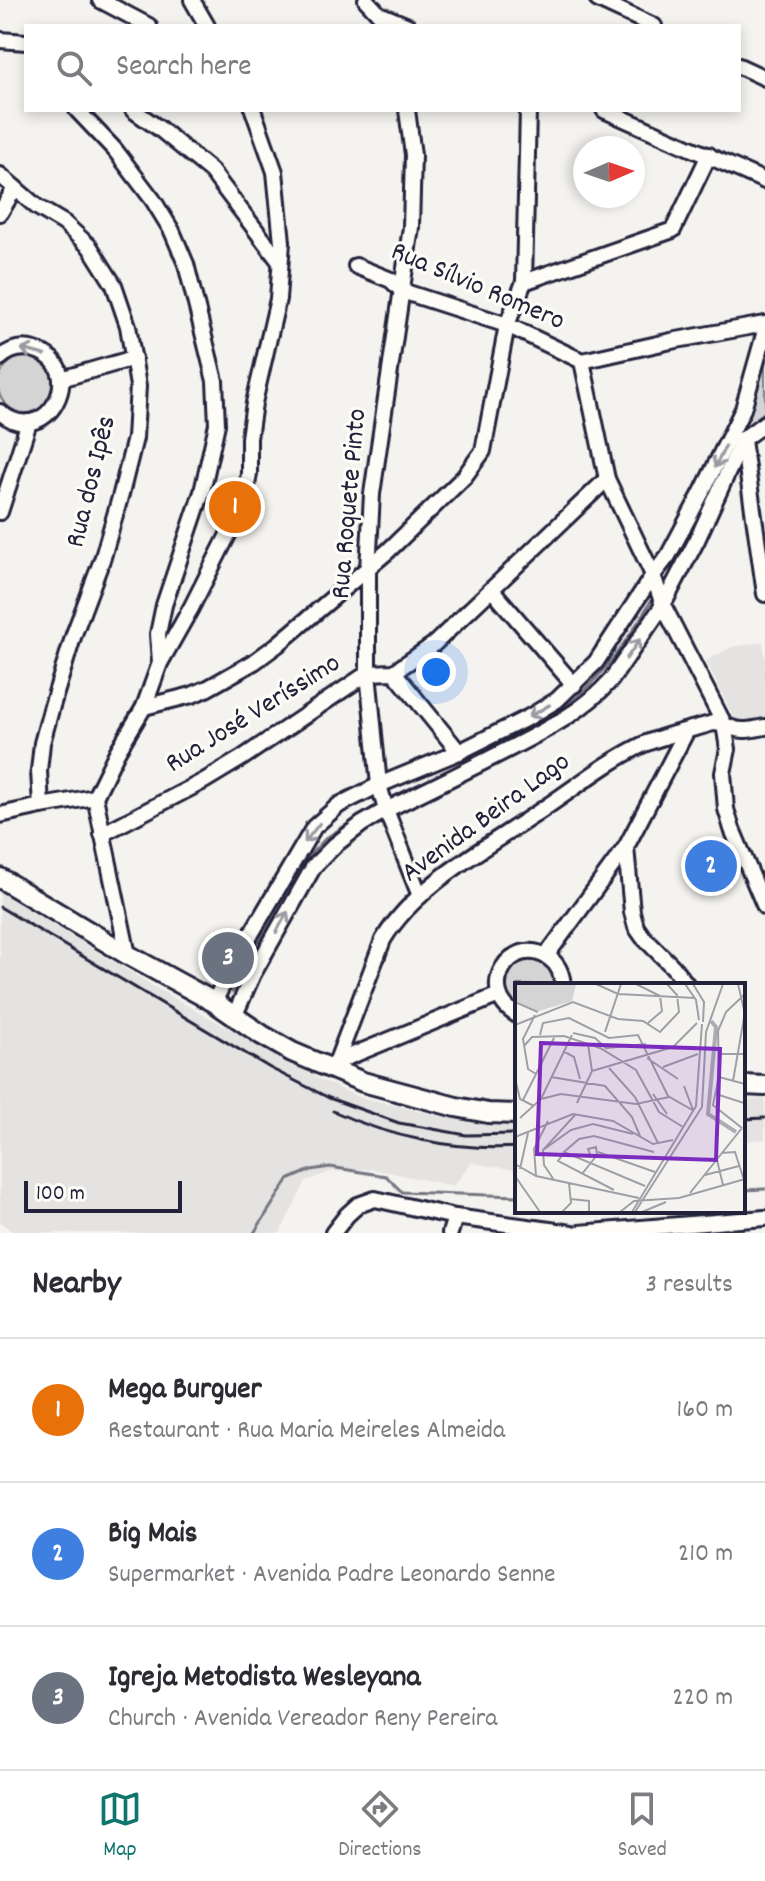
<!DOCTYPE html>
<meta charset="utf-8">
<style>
body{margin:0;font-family:Dekko,sans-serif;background:#f7f7f7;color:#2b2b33}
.compass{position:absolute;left:573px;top:136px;width:72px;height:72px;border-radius:50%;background:#fff;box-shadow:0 4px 12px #0003;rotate:88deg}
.scale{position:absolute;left:24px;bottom:20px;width:158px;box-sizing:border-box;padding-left:8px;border:4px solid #22223b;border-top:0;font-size:22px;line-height:28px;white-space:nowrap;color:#22223b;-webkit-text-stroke:6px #fdfcf7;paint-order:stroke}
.you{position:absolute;left:436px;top:672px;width:28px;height:28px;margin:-20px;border:6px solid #fff;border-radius:50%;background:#1a73e8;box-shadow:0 0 0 12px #1a73e833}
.badge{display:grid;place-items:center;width:52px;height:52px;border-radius:50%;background:#0f766e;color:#fff;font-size:26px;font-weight:700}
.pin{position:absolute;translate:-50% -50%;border:4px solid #fff;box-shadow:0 2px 8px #0006}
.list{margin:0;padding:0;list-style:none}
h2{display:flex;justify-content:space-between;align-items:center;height:104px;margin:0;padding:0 32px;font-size:34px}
h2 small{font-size:26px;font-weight:400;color:#7c7c81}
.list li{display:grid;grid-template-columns:52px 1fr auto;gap:24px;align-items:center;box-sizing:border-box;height:144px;padding:0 32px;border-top:2px solid #e1e1e2}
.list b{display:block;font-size:30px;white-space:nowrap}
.list p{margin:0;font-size:26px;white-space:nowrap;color:#7c7c81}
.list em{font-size:26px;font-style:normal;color:#7c7c81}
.icon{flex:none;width:44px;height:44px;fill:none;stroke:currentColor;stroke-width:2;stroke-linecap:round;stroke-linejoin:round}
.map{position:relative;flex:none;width:765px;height:1233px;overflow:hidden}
.search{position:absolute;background:#fff;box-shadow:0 4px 12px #0003;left:24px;right:24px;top:24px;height:88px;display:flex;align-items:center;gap:20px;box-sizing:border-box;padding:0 28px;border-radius:0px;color:#7c7c81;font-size:30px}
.sheet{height:536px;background:#fff}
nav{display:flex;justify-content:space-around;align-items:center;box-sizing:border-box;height:112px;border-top:2px solid #e1e1e2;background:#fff;font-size:22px;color:#7c7c81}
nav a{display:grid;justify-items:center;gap:4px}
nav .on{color:#0f766e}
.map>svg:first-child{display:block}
.built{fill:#e4e3e2}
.green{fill:#d5d4d5;stroke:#7c7b88;stroke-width:2}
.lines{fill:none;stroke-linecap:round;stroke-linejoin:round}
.stream{stroke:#757582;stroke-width:3}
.minor-casing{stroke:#22223b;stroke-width:20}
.major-casing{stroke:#22223b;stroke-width:24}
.minor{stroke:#fdfcf7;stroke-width:14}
.major{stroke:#fdfcf7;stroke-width:18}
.rail{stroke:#22223b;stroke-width:3}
.oneway{stroke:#9a9aa2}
.labels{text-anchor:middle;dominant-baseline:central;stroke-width:6;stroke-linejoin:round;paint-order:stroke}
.street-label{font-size:28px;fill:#22223b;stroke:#fdfcf7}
.inset-river{fill:none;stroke:#acacb2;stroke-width:4}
.inset-road{fill:none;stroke:#a09fa7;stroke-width:2}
.view{fill:#7b2cbf;fill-opacity:0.15;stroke:#7b2cbf;stroke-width:4}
.inset-edge{fill:none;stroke:#22223b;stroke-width:4}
</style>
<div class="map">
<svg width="765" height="1233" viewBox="0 0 765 1233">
<rect width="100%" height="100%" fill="#f4f3ef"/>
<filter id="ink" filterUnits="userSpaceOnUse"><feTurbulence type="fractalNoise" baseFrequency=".0125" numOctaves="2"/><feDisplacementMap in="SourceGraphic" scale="16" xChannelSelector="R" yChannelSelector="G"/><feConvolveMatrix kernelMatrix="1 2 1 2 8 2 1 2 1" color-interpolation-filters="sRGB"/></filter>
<g filter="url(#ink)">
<g class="built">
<polygon points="763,642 765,656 765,721 753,724 736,723 706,661 732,647"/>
<polygon points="0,892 158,989 321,1080 359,1097 432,1114 496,1124 517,1124 517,1170 471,1163 453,1186 374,1169 330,1172 306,1181 280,1233 15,1233 0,1222"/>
<polygon points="765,1099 765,1139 743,1141 743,1100"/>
</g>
<g class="green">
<polygon points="765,355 765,411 736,439"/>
<circle cx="26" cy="385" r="28"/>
<polygon points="517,956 548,959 561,985 517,985 517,1014 509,1009 502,970"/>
</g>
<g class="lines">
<g class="stream">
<path d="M511 740C530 730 549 720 565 707 601 679 628 641 651 601"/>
<polyline points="390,798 498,747"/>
<polyline points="248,963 303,862 326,838 374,807"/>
<polyline points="232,992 239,979"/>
<polyline points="743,1190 765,1189"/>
<polyline points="254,1233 288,1180 311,1170 330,1167 386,1176 402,1192 517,1196"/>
</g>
<defs>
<g id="minor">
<polyline points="100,0 149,26"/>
<polyline points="192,0 207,26"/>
<polyline points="366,0 379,14 408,26"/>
<polyline points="598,0 654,26"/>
<polyline points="0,40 26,42"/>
<polyline points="739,66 765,78"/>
<polyline points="77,110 115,150 153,200 172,231 186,264 215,381 217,424 202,492 164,605 158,634 160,663"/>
<polyline points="133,110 160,129 211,171 280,262"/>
<polyline points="407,110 413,155 411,227 372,494 368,570 368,673 379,785 386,810 420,896"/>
<polyline points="604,110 765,181"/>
<polyline points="0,175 15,188"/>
<polyline points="0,213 15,188 37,207 64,223 90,247 114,285 128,326 138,386 135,438 121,494 103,557 74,634 52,706 42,743 39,771 41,806"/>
<polyline points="356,266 391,280 402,291 507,325 582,361 671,341 765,324"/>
<polyline points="524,282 673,230 709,155"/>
<path d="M0 358C10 349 22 346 35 350 91 367 46 452 0 412"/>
<polyline points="582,361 607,479 653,575 663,605 724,724 728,749 723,773 726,809 732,829 765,907"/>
<polyline points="61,379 134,358"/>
<polyline points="743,440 765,594"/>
<polyline points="0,512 29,422"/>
<polyline points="492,590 574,685"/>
<polyline points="394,672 459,752"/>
<polyline points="144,707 192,695 208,688 254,662 277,645 388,551 464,477 483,451 507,325 524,282 528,110"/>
<polyline points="0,815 41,806 95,797"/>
<polyline points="102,834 204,781 242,758 368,673 394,672 433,645 607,479"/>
<polyline points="626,847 632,912 636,927 643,937 673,967 687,985"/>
<polyline points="128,955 95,797 117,752 144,707 160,663 191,608 239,513 247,486 249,473 249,438 254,403 278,299 282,242 275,172 253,110"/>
<polyline points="546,956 626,847 686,732"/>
<polyline points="214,1002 234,963 314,827 339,805 379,785 459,752 529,717 557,700 596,662 653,575 668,556 702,492 743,409 765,331"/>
<path d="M517 1015C475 991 510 933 549 958 558 964 562 974 563 985"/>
<path d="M234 1017 253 974 314 866 335 845 362 824 386 810C425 791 464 772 503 752 542 732 582 713 611 680L663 605 697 540 743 439 765 423"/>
<polyline points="336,1062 499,995"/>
<path d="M333 1071 383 940C417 882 495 843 549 805 580 784 609 761 642 745 664 735 690 730 713 723 721 723 724 725 732 728 743 732 754 729 765 727"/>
<polyline points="333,1233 347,1215 358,1205 375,1199 455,1217 572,1233"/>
<polyline points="450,1233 455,1217"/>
<polyline points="579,1233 765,1218"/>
</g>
<g id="major">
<polyline points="0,878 128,955 214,1002 262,1035 292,1052 363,1082 456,1107 488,1113 517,1114"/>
<polyline points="743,1085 765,1086"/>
</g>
</defs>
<use href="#minor" class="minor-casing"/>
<use href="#major" class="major-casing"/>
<use href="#minor" class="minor"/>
<use href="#major" class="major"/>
<g class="rail">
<polyline points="0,907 270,1068 329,1098 399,1123 422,1127 466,1135 517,1134"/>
<path d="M333 1111C389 1137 455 1151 517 1147"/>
<polyline points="743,1119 765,1118"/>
</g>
</g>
<defs><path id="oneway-shaft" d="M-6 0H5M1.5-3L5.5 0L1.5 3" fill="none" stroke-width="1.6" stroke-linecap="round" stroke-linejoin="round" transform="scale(2)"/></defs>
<g class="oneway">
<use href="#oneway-shaft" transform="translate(33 352) rotate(-165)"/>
<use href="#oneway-shaft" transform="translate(720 457) rotate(116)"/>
<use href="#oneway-shaft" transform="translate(633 649) rotate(-55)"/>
<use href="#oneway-shaft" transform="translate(539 711) rotate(150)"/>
<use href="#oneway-shaft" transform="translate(312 833) rotate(128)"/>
<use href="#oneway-shaft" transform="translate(282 922) rotate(-61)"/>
</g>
</g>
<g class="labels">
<g class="street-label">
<text transform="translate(477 288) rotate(23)">Rua Sílvio Romero</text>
<text transform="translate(93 482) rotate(-76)">Rua dos Ipês</text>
<text transform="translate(351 504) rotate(-85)">Rua Roquete Pinto</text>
<text transform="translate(254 715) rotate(-32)">Rua José Veríssimo</text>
<text transform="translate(487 819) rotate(-36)">Avenida Beira Lago</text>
</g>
</g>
<g transform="translate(515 983)">
<rect width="230" height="230" fill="#f4f3ef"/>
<path d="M0 1H61L57 18 24 28 0 18Z" fill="#d5d4d5"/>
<path class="inset-river" d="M196 38 201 44 193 131 221 149"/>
<path class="inset-road" d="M81 1 103 11 180 15M121 1 145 13 147 28 133 40M170 1 181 17 184 37M178 1 189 19 188 39M223 1 230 31M0 19 23 29M20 32 8 56 13 86 21 91M0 42 58 19 103 36 128 38 145 49 164 29 162 12 152 1M90 49 106 1M58 50 80 55 92 66M25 52 28 40 54 35 94 55 123 52 153 113 179 128M9 63 17 54 49 53 85 65 121 87 144 129 168 144M92 65 131 61M48 68 59 74 65 96M203 71H230M132 75 163 96M148 84 183 71M94 85 120 114 143 160M77 88 158 64 182 40M36 94 90 103 117 134 125 153M204 94 230 101M0 95 5 116 19 123M218 98 230 29M169 103 178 127M138 111 152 131M201 111 229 120M26 116 46 111 121 121 154 114M8 117 40 53M62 120 77 88 73 61M5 135 26 116 57 52M227 145 198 122 204 93 203 48 211 29 230 11M0 154 58 131 98 138 138 161 158 157M28 167 56 147 78 141 118 151M83 169 140 189M49 170 43 178 99 207M206 170 220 169 230 200M202 177 208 202M0 181 21 193 124 215M5 186 13 150M67 191 82 172 81 164 73 166 76 174M190 192 224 183M0 193 25 229M21 193 19 166 33 138M39 197 29 182 28 167 60 132M130 203 49 169 64 156 79 153 139 169M175 210 227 145M56 216 74 218V229M47 229 56 220 54 200M105 229 119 218 164 215 230 196M117 229 181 123 187 41M120 229 187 124 191 49 208 1M127 229 151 219"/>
<path class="view" d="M26 60 205 66 201 177 22 171Z"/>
<rect width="230" height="230" class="inset-edge"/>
</g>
</svg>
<svg class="compass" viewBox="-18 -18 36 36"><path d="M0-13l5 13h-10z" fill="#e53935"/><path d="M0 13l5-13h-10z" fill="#7c7c81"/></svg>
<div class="scale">100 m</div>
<div class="you"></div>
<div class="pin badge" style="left:235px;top:507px;background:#e8710a">1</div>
<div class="pin badge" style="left:711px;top:866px;background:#3f7fe0">2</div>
<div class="pin badge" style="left:228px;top:958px;background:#6b7280">3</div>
<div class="search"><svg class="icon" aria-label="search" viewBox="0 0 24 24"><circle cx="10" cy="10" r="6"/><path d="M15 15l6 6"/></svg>Search here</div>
</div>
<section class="sheet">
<h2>Nearby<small>3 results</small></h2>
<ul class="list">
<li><span class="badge" style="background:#e8710a">1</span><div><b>Mega Burguer</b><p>Restaurant · Rua Maria Meireles Almeida</p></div><em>160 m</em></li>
<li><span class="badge" style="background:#3f7fe0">2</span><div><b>Big Mais</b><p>Supermarket · Avenida Padre Leonardo Senne</p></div><em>210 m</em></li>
<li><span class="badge" style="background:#6b7280">3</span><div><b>Igreja Metodista Wesleyana</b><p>Church · Avenida Vereador Reny Pereira</p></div><em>220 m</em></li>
</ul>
</section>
<nav>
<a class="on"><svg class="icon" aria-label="map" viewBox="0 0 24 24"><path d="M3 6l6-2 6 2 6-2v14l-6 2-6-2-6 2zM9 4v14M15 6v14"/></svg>Map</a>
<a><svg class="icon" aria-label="directions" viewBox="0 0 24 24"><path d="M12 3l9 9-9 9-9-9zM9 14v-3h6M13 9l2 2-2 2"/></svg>Directions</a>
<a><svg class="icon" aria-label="saved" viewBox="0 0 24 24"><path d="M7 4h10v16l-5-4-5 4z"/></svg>Saved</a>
</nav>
